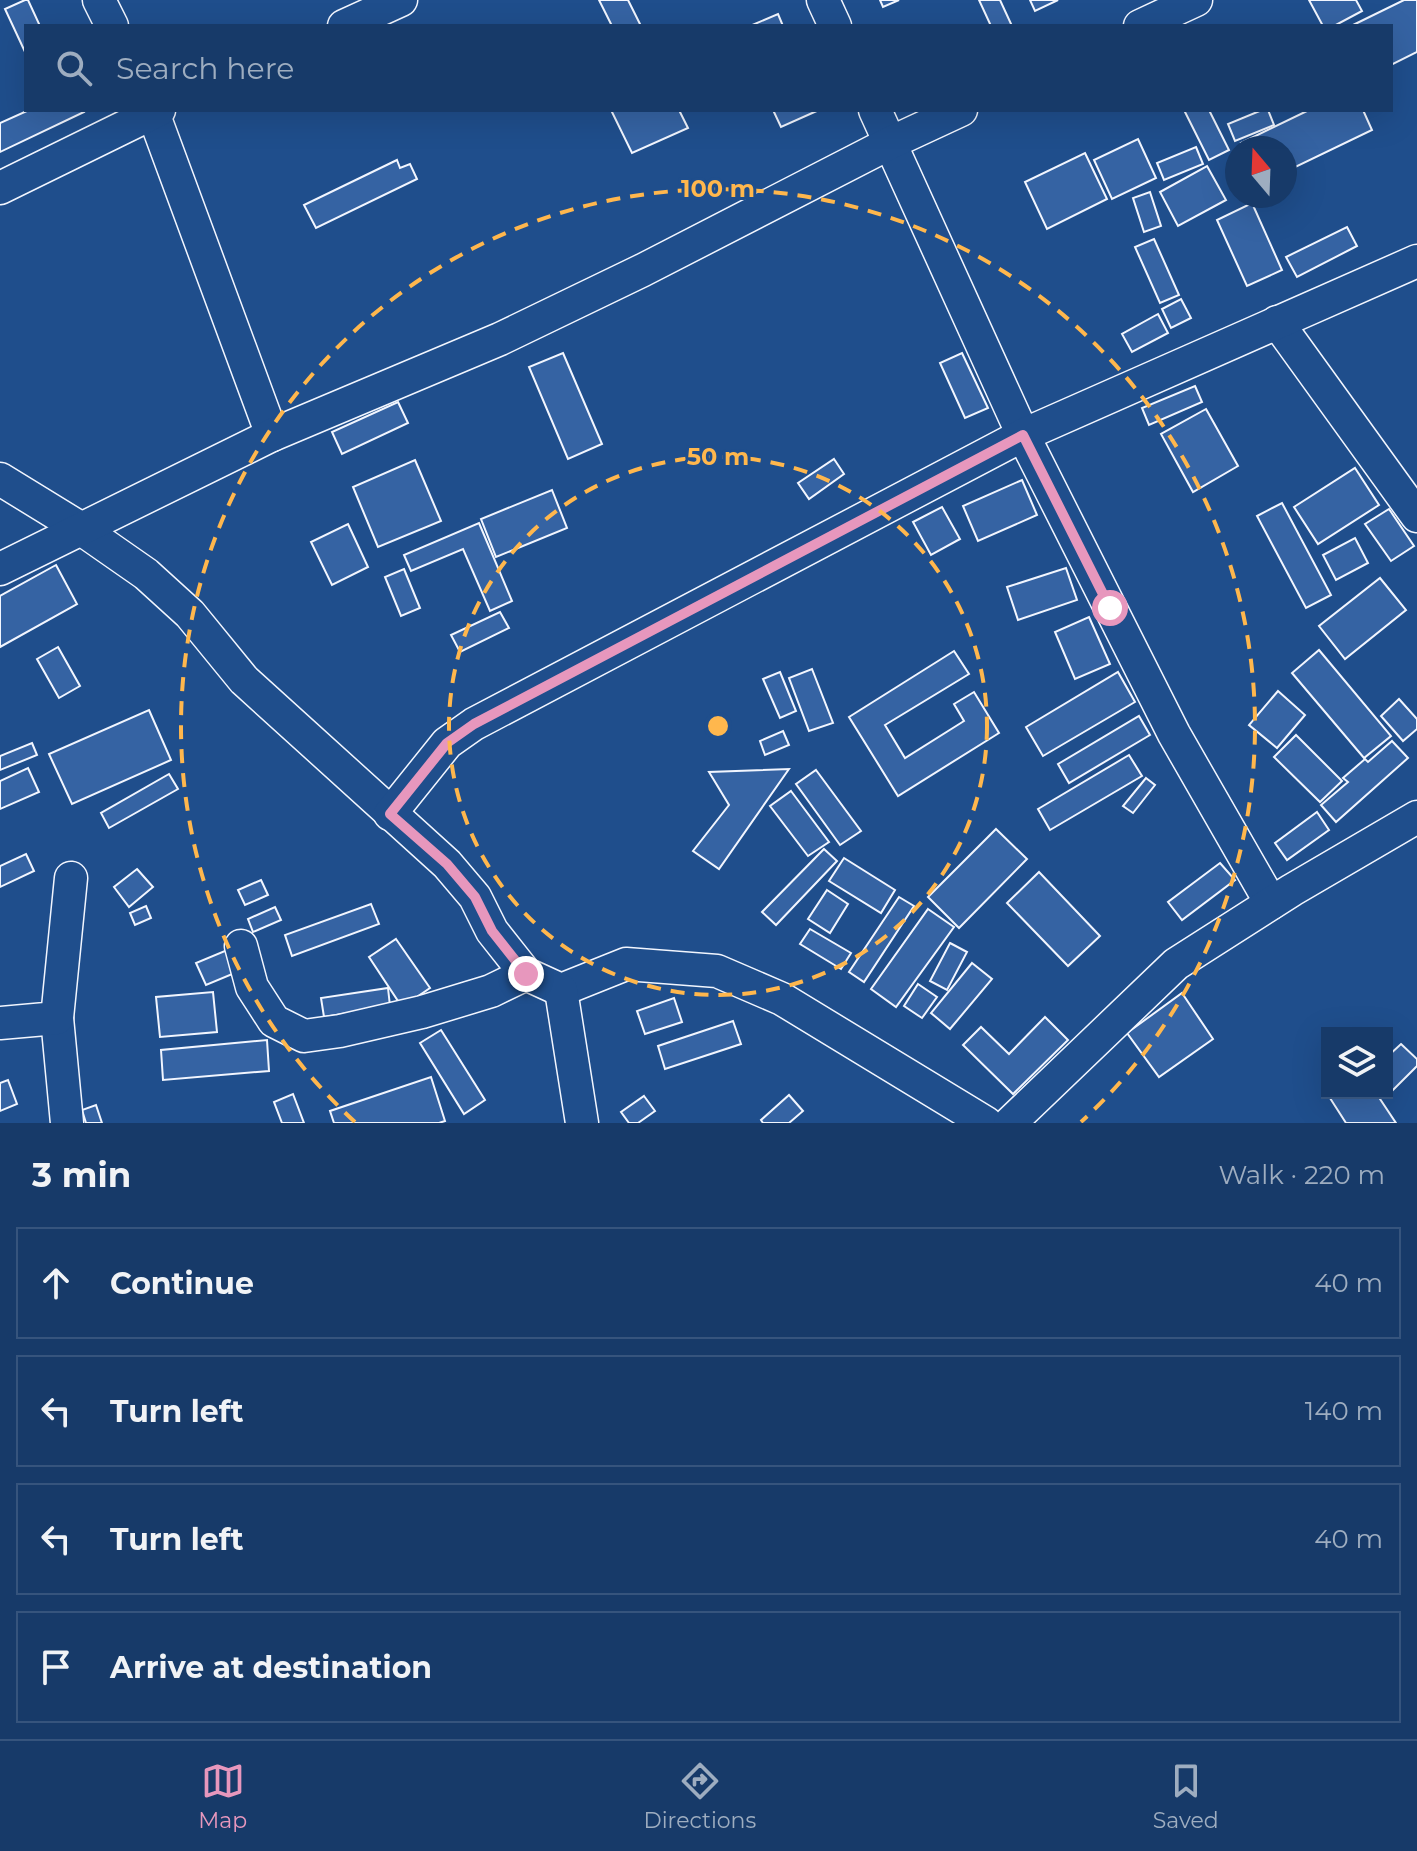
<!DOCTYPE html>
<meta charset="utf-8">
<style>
body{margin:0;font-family:Montserrat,sans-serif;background:#20416f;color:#f1f3f6}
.controls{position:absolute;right:24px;bottom:24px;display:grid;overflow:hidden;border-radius:0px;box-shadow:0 8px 32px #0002}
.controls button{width:72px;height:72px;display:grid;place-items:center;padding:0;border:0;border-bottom:2px solid #36547d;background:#173a69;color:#f1f3f6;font:40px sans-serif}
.compass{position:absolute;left:1225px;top:136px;width:72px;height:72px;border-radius:50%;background:#173a69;box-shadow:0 8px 32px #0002;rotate:341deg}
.stop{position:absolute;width:24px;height:24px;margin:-18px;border:6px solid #e797bd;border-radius:50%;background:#fff}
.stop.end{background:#e797bd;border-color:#fff;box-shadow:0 2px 8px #0008}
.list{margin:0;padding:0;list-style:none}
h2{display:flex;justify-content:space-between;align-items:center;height:104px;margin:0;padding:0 32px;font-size:34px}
h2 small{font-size:26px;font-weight:400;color:#9eadc0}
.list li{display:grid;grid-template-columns:52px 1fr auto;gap:24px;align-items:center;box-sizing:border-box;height:112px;margin:0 16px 16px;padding:0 16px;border:2px solid #36547d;border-radius:0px}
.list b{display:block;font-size:30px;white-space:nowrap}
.list em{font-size:26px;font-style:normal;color:#9eadc0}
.icon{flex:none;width:44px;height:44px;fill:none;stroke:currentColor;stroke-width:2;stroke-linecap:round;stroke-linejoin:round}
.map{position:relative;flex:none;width:1417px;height:1123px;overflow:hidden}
.search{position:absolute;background:#173a69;box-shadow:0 8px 32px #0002;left:24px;right:24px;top:24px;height:88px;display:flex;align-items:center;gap:20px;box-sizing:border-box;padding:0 28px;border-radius:0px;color:#9eadc0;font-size:30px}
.sheet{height:616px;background:#173a69}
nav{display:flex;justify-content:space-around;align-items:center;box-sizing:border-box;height:112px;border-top:2px solid #36547d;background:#173a69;font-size:22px;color:#9eadc0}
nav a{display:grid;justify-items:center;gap:4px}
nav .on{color:#e797bd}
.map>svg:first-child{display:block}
.building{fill:#3563a3;stroke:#f2f6ff;stroke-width:2}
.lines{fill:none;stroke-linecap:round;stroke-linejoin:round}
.minor-casing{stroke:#f2f6ff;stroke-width:35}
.minor{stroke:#1f4e8c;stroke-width:32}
.route{stroke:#e797bd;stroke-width:10}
.ring{fill:none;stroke:#ffb74d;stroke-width:4;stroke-dasharray:14 10}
.centre{fill:#ffb74d;stroke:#1f4e8c;stroke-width:4}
.ring-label{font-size:24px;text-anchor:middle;font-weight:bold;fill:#ffb74d;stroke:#1f4e8c;stroke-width:6;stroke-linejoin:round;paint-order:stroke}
</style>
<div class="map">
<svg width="1417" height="1123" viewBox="0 0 1417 1123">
<rect width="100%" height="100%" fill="#1f4e8c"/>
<g class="building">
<polygon points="25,0 28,0 40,26 26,26 26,54 5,9"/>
<polygon points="599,0 628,0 641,26 612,26"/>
<polygon points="880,0 899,0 883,7"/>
<polygon points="979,0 1000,0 1012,26 991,26"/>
<polygon points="1030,0 1058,0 1035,11"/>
<polygon points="1309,0 1356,0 1362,11 1334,26 1323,26"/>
<polygon points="1404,0 1417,0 1417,52 1391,65 1391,26 1351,26"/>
<polygon points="778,14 783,26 750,26"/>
<polygon points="29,110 83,110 84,112 0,152 0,123"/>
<polygon points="611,110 679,110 688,128 632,153"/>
<polygon points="773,110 819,110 781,127"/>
<polygon points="1184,110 1209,110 1229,150 1209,160"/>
<polygon points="1262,110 1268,110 1274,125 1235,141 1228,124"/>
<polygon points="1309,110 1363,110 1372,130 1285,172 1285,148 1244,148 1241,143"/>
<polygon points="1138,139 1156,178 1112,199 1094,160"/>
<polygon points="1196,147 1203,164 1164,180 1157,163"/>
<polygon points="1085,153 1107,199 1047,229 1025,182"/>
<polygon points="397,160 400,168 410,164 417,179 316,228 304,205"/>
<polygon points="1207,166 1226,200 1178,226 1160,192"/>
<polygon points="1150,192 1161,226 1144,232 1133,198"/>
<polygon points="1252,203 1282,270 1247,286 1217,220"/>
<polygon points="1347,227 1357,246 1297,277 1286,257"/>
<polygon points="1154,239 1179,295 1160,303 1135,247"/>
<polygon points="1181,299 1191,318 1171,328 1162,309"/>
<polygon points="1158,314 1168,333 1132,352 1122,334"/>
<polygon points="563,353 602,444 568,459 529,367"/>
<polygon points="962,353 988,408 965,418 940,363"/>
<polygon points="1195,386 1202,402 1149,425 1142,408"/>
<polygon points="398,402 408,423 342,454 332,432"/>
<polygon points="1206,409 1238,466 1193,492 1161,434"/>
<polygon points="834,459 844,474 809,499 798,483"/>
<polygon points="415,460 441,521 378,547 353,487"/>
<polygon points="1355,468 1379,505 1318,544 1294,507"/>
<polygon points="1022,480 1037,515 978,541 963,506"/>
<polygon points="552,490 567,528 496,557 481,519"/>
<polygon points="1282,503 1331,595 1306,608 1257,516"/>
<polygon points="942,507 960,539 931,555 913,522"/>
<polygon points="1389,509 1414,546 1391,561 1365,524"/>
<polygon points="479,523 512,601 490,611 463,549 411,571 404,555"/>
<polygon points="348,524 368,567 332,585 311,542"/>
<polygon points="1355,538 1368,563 1336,580 1323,555"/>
<polygon points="56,565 77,604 0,647 0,596"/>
<polygon points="1066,568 1077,600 1018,620 1007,587"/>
<polygon points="404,569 420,608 401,616 385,577"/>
<polygon points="1380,578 1406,610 1345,659 1319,626"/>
<polygon points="500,612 509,628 460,652 451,635"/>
<polygon points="1089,617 1110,664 1075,679 1055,632"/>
<polygon points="58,647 80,686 59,698 37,659"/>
<polygon points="1319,650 1391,736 1364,758 1292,673"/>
<polygon points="954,651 969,674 885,725 905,758 964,721 954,704 974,692 999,733 898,796 849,717"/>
<polygon points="812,669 833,723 809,731 789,678"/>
<polygon points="780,672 796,711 780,718 763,679"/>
<polygon points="1118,672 1135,702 1043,756 1026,727"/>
<polygon points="1278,691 1305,715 1277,748 1249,725"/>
<polygon points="1399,699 1417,719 1417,729 1403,741 1381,716"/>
<polygon points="149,710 171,760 72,804 49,754"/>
<polygon points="1139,716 1150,735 1069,783 1058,764"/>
<polygon points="783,731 789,745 765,755 760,741"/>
<polygon points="1296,735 1342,781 1320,802 1274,757"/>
<polygon points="1392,741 1408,758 1336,822 1321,805 1348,782 1343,778 1365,759 1368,762"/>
<polygon points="32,743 37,755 0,770 0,756"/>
<polygon points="1129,755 1142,776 1050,830 1038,809"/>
<polygon points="28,768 39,792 0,809 0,781"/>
<polygon points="789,769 719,869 693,851 729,805 709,772"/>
<polygon points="816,770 861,831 840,845 796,784"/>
<polygon points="169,774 178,789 109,828 101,813"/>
<polygon points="1146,778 1155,785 1133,813 1123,806"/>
<polygon points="791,791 829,842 808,856 770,806"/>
<polygon points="1317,812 1329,830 1287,860 1275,843"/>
<polygon points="996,829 1027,859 959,928 928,897"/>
<polygon points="824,849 837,861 776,925 762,912"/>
<polygon points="26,854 34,871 0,887 0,866"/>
<polygon points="844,858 895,890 881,913 829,881"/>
<polygon points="1220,863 1235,880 1182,920 1168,902"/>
<polygon points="137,869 153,887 129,907 114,887"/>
<polygon points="1039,872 1100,936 1068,966 1007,903"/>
<polygon points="261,880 268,895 245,905 238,890"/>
<polygon points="827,890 848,904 830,933 808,919"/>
<polygon points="899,897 914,906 864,982 849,972"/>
<polygon points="371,904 379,924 292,956 285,935"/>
<polygon points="146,906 151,918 135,925 130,913"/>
<polygon points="275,907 281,920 253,932 248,919"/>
<polygon points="928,909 954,927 896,1007 871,989"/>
<polygon points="810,929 851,953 841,969 800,944"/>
<polygon points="396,939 430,988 402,1007 369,957"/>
<polygon points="950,943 967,952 947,990 930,981"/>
<polygon points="232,948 242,970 206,985 196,963"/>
<polygon points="972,963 992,979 950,1029 931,1013"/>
<polygon points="918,984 937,997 922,1018 904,1006"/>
<polygon points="388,988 390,1006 324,1017 321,998"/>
<polygon points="213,992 217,1032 160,1037 156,997"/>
<polygon points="1182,993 1213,1039 1159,1077 1127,1033"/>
<polygon points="674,998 682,1022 645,1034 637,1011"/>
<polygon points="1045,1017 1068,1040 1013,1094 963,1045 981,1027 1009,1054"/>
<polygon points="733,1021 741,1044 665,1069 658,1046"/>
<polygon points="441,1030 485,1100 464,1114 420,1043"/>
<polygon points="267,1040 269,1071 163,1080 161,1050"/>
<polygon points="1401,1044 1417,1059 1417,1066 1389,1094 1387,1091 1387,1057"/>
<polygon points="431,1077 445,1121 439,1123 334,1123 330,1111"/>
<polygon points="8,1080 17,1104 0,1111 0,1083"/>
<polygon points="1330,1093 1376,1093 1396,1123 1346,1123 1328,1095"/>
<polygon points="293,1094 304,1123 282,1123 274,1102"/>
<polygon points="789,1095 803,1111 789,1123 763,1123 761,1120"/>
<polygon points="644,1096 655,1111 638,1123 629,1123 621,1112"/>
<polygon points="96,1105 102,1123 86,1123 82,1110"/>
</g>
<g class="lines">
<defs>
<g id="minor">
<polyline points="99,0 112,26"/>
<polyline points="823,0 835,26"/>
<polyline points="344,26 401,0"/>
<polyline points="1140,26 1196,0"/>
<polyline points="152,110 272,435"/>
<polyline points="875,110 1023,435 1174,734 1271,903"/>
<polyline points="0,188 159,110"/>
<polyline points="1277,322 1417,516"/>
<polyline points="0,479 80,528 146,574 190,614 244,680 447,864 475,897 492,931 526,974 561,990 626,964 717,971 782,999 986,1123"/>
<polyline points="0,569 272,435 500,339 643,270 890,143 961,110"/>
<polyline points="390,814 447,743 474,724 1023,435 1417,261"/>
<polyline points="241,946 252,987 274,1021 304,1036 340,1031 422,1012 491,991 526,974"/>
<polyline points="561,990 582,1123"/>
<polyline points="57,1018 67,1123"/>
<polyline points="0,1023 57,1018 71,878"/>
<polyline points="1010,1123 1176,964 1292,890 1417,817"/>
</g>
</defs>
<use href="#minor" class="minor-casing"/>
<use href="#minor" class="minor"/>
</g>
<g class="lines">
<polyline class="route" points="526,974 492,931 475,897 447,864 390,814 447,743 474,724 1023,435 1110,608"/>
</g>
<g class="ring">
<circle cx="718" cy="726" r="269"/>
<path d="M355 1122A537 537 0 1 1 1081 1122"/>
</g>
<circle cx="718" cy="726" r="12" class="centre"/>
<g class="ring-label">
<text x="718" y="197">100 m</text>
<text x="718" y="465">50 m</text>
</g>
</svg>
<div class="controls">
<button><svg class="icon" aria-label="layers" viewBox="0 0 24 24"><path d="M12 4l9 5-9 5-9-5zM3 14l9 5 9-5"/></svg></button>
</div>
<svg class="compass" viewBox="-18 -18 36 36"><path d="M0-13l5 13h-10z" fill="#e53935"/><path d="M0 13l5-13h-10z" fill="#9eadc0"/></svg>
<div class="stop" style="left:1110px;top:608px"></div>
<div class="stop end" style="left:526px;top:974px"></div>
<div class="search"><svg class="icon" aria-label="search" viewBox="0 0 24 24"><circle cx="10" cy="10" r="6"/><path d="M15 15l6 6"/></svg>Search here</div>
</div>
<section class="sheet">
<h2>3 min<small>Walk · 220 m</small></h2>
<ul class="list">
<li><svg class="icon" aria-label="ahead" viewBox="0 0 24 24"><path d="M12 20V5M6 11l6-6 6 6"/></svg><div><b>Continue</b></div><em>40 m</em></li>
<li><svg class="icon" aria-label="left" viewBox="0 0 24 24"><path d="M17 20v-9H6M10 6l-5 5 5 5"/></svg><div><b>Turn left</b></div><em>140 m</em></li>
<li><svg class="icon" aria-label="left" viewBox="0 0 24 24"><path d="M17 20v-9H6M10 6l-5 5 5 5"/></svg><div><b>Turn left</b></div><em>40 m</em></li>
<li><svg class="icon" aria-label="arrive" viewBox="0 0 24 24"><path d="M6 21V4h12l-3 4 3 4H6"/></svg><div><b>Arrive at destination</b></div></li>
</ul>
</section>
<nav>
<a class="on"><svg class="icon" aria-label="map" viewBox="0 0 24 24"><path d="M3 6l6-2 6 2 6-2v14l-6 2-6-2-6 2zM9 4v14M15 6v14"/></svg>Map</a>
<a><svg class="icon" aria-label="directions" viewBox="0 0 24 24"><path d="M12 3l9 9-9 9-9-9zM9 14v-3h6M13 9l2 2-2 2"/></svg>Directions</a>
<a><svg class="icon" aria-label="saved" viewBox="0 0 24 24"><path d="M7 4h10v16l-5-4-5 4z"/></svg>Saved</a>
</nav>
